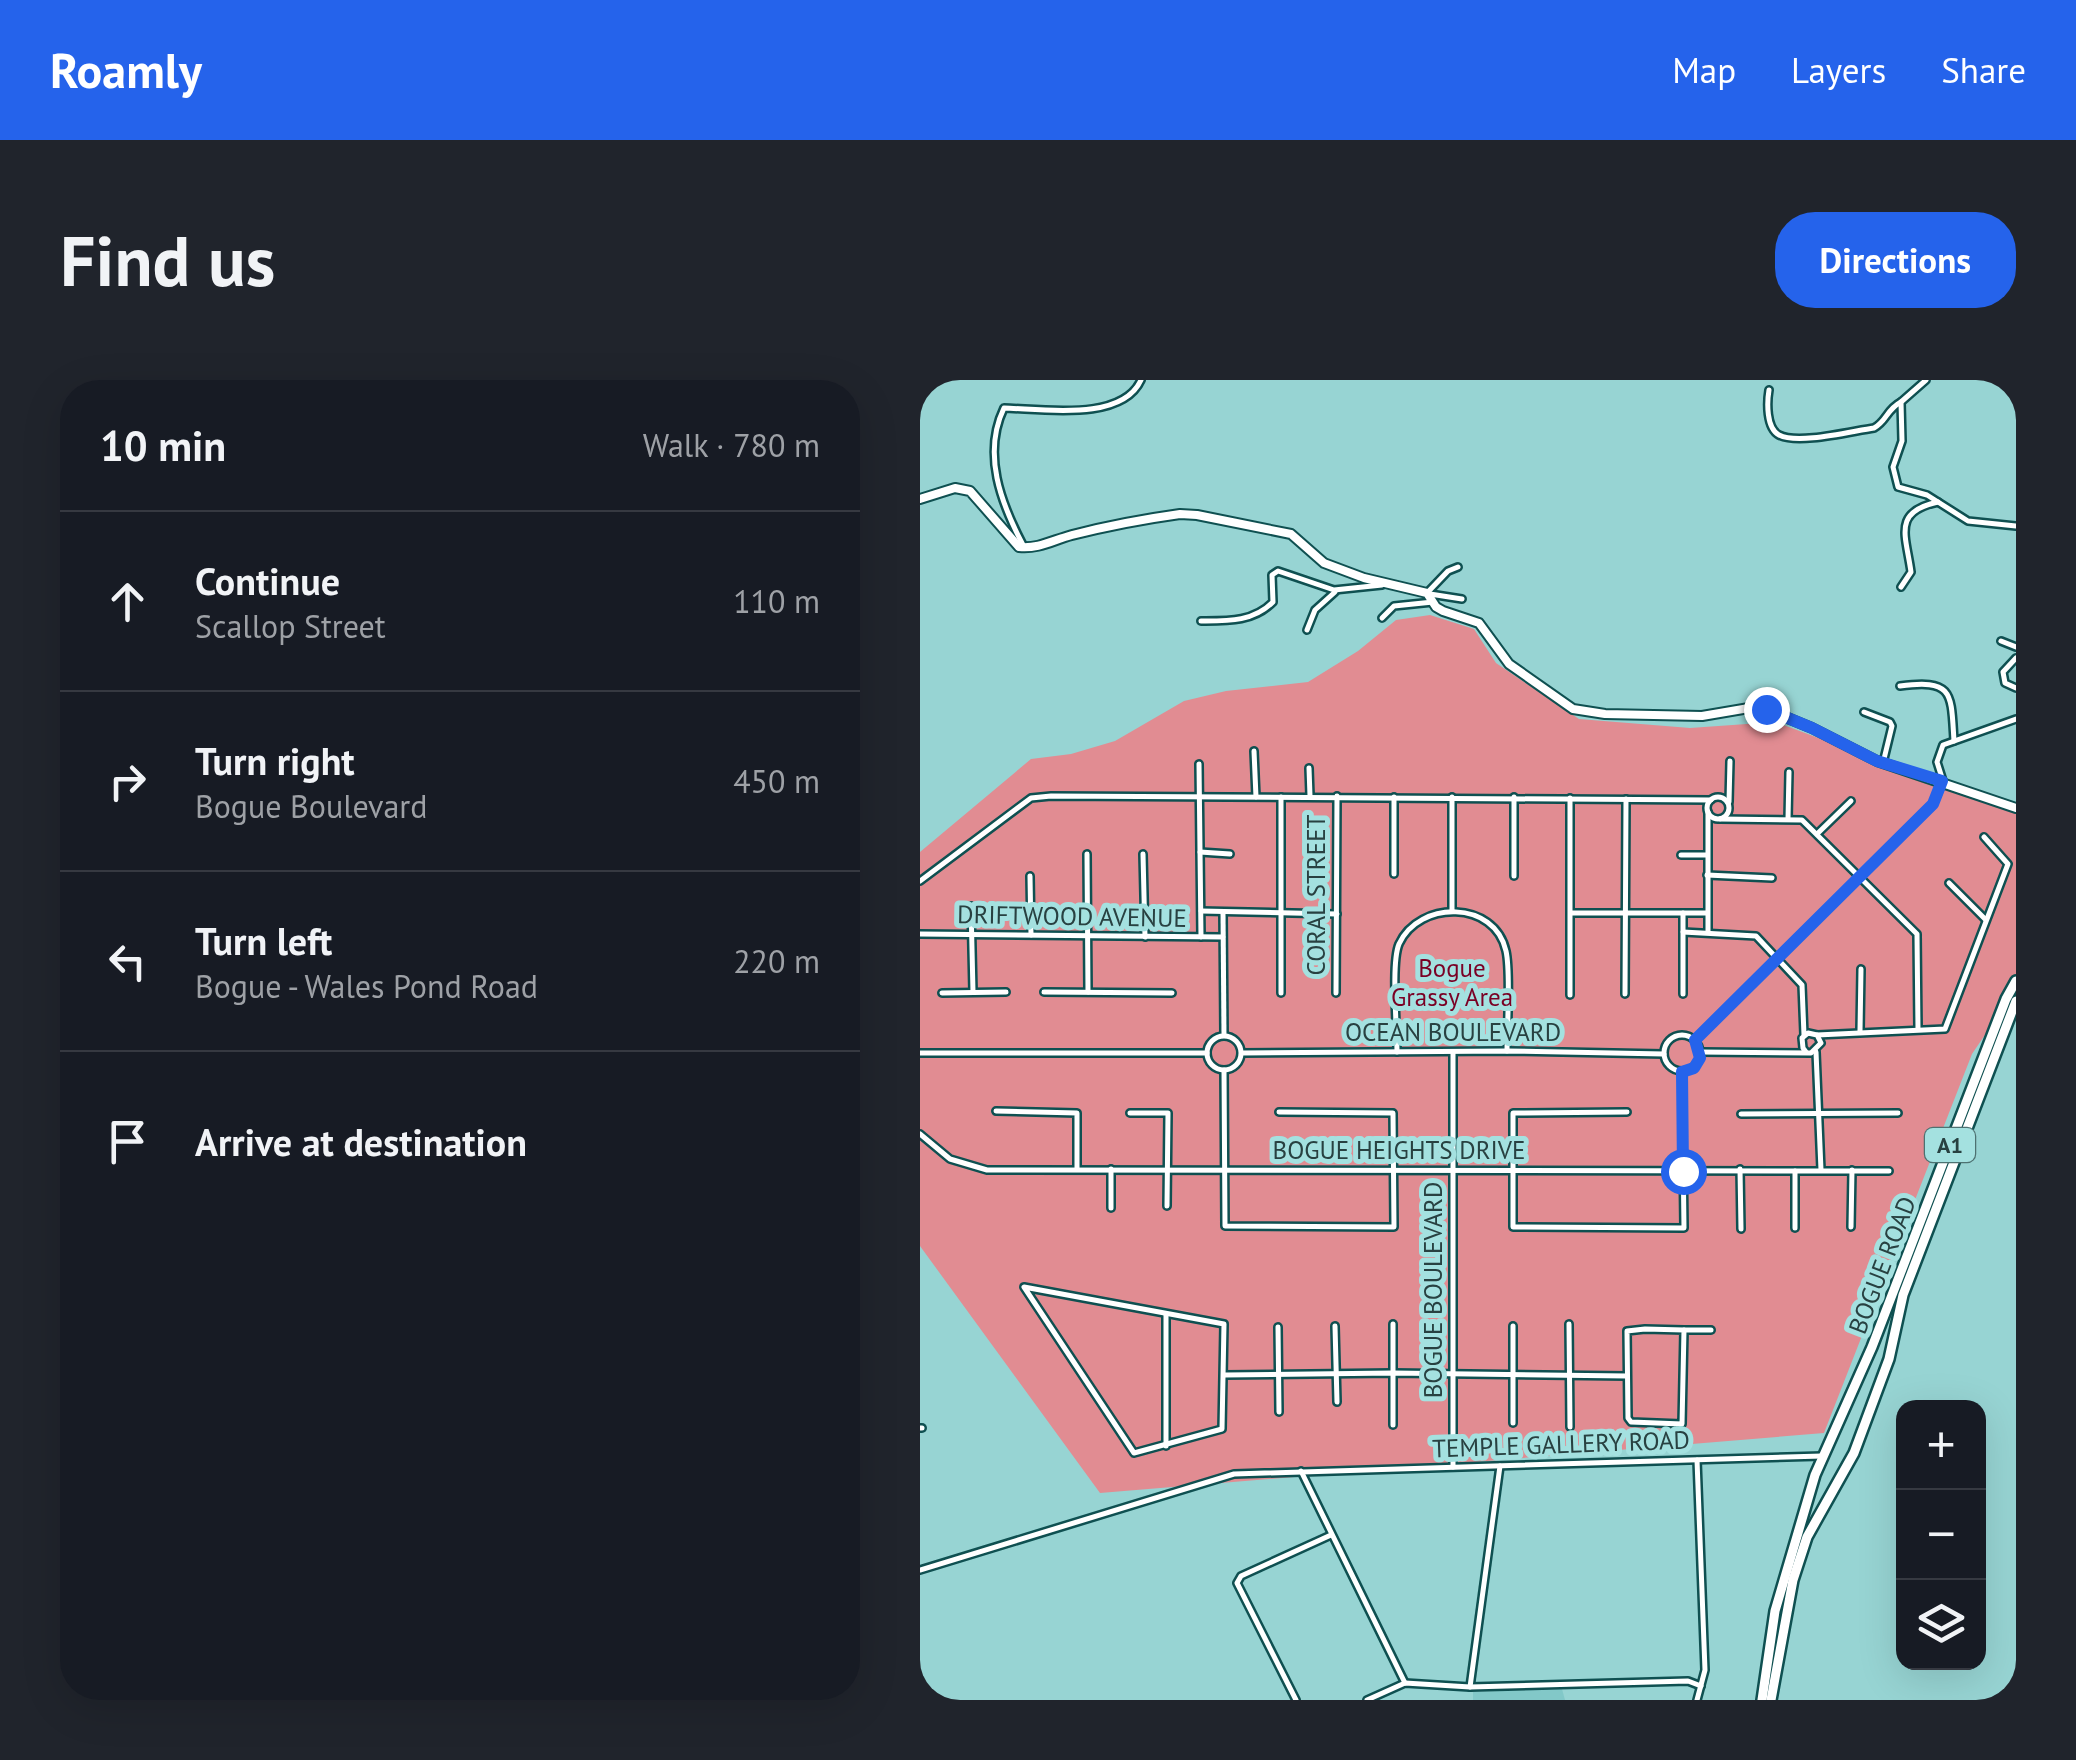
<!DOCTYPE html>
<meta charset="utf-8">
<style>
body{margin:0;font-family:"PT Sans",sans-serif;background:#20242c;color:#f1f3f6}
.controls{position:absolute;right:30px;bottom:30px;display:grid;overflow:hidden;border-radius:20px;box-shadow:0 10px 40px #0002}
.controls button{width:90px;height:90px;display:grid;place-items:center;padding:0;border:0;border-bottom:2px solid #363941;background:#171b24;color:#f1f3f6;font:50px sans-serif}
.stop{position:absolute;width:30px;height:30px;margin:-22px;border:8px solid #2563eb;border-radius:50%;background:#fff}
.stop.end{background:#2563eb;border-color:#fff;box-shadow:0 2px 10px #0008}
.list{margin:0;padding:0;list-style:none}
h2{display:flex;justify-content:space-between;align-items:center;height:130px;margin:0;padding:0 40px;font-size:42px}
h2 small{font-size:32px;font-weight:400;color:#9ea1a6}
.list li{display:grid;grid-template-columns:65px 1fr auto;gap:30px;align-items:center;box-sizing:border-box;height:180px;padding:0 40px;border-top:2px solid #363941}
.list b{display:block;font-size:38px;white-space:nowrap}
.list p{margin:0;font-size:32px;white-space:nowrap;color:#9ea1a6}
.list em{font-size:32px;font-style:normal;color:#9ea1a6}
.icon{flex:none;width:55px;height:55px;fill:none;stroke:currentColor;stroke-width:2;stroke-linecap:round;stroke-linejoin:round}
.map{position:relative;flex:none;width:1096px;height:1320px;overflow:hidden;border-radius:40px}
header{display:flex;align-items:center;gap:60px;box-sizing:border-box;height:140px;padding:0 50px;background:#2563eb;color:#fff}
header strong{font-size:48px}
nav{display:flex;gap:55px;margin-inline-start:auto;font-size:35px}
.intro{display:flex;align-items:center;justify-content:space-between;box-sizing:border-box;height:240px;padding:0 60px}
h1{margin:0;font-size:70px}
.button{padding:25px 45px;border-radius:40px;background:#2563eb;color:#fff;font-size:35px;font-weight:700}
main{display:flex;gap:60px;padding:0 60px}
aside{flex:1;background:#171b24;border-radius:40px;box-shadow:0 10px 40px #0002}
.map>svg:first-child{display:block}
.built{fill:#82c8c8}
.green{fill:#e18c92}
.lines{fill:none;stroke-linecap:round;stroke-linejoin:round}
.street-casing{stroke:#0f5051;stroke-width:10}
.secondary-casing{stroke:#0f5051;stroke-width:12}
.primary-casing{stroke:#0f5051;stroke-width:14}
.street{stroke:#fff;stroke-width:5}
.secondary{stroke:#fff;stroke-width:8}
.primary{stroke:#fff;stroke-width:9}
.route{stroke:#2563eb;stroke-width:12}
.labels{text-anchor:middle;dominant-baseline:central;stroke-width:10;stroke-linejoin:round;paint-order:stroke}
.shield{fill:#a4e1e0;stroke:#4d7171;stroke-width:2.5}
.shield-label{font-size:22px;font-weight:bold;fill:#284141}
.street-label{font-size:25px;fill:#284141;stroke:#a4e1e0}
.park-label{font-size:25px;fill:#7a0024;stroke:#a4e1e0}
</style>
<header>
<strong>Roamly</strong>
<nav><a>Map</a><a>Layers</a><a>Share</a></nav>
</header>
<div class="intro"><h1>Find us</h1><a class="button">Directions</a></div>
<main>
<aside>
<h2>10 min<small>Walk · 780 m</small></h2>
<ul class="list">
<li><svg class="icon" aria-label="ahead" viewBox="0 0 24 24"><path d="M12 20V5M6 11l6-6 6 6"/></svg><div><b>Continue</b><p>Scallop Street</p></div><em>110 m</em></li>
<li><svg class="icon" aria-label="right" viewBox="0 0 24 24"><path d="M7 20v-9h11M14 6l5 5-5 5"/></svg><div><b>Turn right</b><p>Bogue Boulevard</p></div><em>450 m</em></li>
<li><svg class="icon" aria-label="left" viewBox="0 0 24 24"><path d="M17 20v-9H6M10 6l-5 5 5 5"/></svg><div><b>Turn left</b><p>Bogue - Wales Pond Road</p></div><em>220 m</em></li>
<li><svg class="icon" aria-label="arrive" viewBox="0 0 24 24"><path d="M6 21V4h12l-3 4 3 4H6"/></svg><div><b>Arrive at destination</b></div></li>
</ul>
</aside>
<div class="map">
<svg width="1096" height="1320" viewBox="0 0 1096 1320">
<rect width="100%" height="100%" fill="#97d4d3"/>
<polygon class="built" points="642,1309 645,1320 553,1320 553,1312"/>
<polygon class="green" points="510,235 554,249 576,283 659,339 770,348 855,342 1096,431 1096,609 1052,674 904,1053 180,1113 0,866 0,472 111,379 151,374 195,361 264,321 306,311 388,302 438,271 476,240"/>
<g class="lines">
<defs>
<g id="street">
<polyline points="1006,0 981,22 982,61 973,87 978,107 1007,115 1048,141 1096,146"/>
<path d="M849 10C847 22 846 48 859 55 878 65 932 51 954 48 967 41 966 30 981 22"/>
<path d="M103 165C81 123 62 74 84 28 123 29 202 42 221 0"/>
<path d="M981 207 991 192C986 155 972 132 1018 122"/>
<polyline points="507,213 528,191 538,187"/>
<polyline points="510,214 542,219"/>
<polyline points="462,238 474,226 513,222"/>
<path d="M281 241C308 241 333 242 353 222L352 195 358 191 414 210 462 205"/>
<polyline points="387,250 395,230 415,212"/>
<polyline points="1081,261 1096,267"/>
<polyline points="1096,278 1083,292 1085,303 1096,308"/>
<path d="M980 306C1034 299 1031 313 1034 361"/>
<polyline points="944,332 970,342 972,346 963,383"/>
<polyline points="334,371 336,417"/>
<polyline points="279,384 281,557"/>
<polyline points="389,388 390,416"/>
<polyline points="474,417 474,494"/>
<polyline points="594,417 594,496"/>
<circle cx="798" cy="428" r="11"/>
<polyline points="650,418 650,615"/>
<polyline points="809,422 810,381"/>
<polyline points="800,439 882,440 997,554 998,649"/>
<polyline points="868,439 869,392"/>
<polyline points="897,454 931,421"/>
<polyline points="280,472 310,474"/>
<polyline points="167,474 168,612"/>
<polyline points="223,474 225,557"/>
<polyline points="761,475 787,475"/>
<polyline points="787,495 852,498"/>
<polyline points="110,496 111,555"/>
<polyline points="0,501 111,418 131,416 791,420"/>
<polyline points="1029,503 1066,540"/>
<polyline points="51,526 53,612"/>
<polyline points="281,531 417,534"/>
<polyline points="532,531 532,417"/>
<polyline points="303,532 304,655"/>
<polyline points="651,533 787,533"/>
<polyline points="788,551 788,432"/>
<polyline points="763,552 836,556 882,605 884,655"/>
<polyline points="0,554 303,557"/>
<polyline points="124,612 252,613"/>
<polyline points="22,613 86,612"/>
<polyline points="361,613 361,417"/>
<polyline points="416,613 417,416"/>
<polyline points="705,614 706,419"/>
<polyline points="763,614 763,533"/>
<polyline points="940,651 941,589"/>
<circle cx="762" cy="673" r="18"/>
<polyline points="897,655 1025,649 1088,484 1064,457"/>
<circle cx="304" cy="673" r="17"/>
<polyline points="775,660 1013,424 1023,401 1017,382 1023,365 1096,339"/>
<path d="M477 672C477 648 471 583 479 564 499 520 575 520 586 571 591 593 587 645 587 671"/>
<polyline points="780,672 891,673 901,663 897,655 888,653 882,658 883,668 886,672"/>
<polyline points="896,672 901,790"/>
<polyline points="0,673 287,673"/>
<polyline points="322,673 587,671 744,674"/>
<polyline points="304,690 305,846 474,847 473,733 359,732"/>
<polyline points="76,731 157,733 157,789"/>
<polyline points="707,732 593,733 593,847 764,848 762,692"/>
<polyline points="210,733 248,733 247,826"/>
<polyline points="821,734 978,733"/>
<polyline points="0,754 30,779 67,790 969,791"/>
<polyline points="191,789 191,828"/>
<polyline points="820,789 821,849"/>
<polyline points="875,791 875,848"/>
<polyline points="931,847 932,790"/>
<polygon points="104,907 304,944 302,1049 214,1073"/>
<polyline points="473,944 473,1045"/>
<polyline points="649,944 650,1047"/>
<polyline points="415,946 417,1022"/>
<polyline points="593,946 593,1043"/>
<polyline points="358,947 359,1032"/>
<polygon points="725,949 764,950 762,1044 711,1042 708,1038 707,951"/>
<polyline points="764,950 791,950"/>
<polyline points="305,995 473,993 707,996"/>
<polyline points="0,1048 2,1048"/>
<polyline points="246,1066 246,935"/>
<polyline points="777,1080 785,1290 777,1320"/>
<polyline points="533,1087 533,672"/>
<polyline points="381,1091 485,1303"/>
<polyline points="0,1190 314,1094 902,1076"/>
<polyline points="550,1307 580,1086"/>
<polyline points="376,1320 317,1203 321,1196 411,1155"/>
<polyline points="447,1320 485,1303 550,1307 768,1301 781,1306"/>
</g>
<path id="secondary" d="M0 119 35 108 50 111 99 167C119 169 133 160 152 155 187 146 224 139 260 134L277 135 371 154 404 183 444 198 507 213 516 227 523 231 559 243 589 284 653 329 685 334 782 336 829 328 846 329 892 348 957 381 1096 428"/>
<g id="primary">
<polyline points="842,1320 855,1231 895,1095 952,967 1086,619 1096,601"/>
<polyline points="851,1320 873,1200 887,1157 934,1073 969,979 983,915 1096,621"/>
</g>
</defs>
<use href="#street" class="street-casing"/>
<use href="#secondary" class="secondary-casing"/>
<use href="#primary" class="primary-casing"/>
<use href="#street" class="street"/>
<use href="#secondary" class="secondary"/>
<use href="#primary" class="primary"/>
</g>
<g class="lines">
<polyline class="route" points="763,791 762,692 774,688 780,678 775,660 1013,424 1022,401 957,381 892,348 846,329"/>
</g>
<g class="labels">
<rect class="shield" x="1005" y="748" width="50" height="34" rx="8"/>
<g class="shield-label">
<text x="1030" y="765">A1</text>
</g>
<g class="street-label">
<text transform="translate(396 515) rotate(-90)">CORAL STREET</text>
<text transform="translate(152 536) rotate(1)">DRIFTWOOD AVENUE</text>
<text x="533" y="652">OCEAN BOULEVARD</text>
<text x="479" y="770">BOGUE HEIGHTS DRIVE</text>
<text transform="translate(962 885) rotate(-69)">BOGUE ROAD</text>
<text transform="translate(513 910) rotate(-90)">BOGUE BOULEVARD</text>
<text transform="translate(641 1064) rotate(-2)">TEMPLE GALLERY ROAD</text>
</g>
<g class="park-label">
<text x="532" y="588">Bogue<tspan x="532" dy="29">Grassy Area</tspan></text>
</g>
</g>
</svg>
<div class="controls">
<button>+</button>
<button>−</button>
<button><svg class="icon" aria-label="layers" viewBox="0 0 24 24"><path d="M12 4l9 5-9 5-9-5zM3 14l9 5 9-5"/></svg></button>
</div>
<div class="stop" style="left:763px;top:791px"></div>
<div class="stop end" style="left:846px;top:329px"></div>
</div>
</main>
